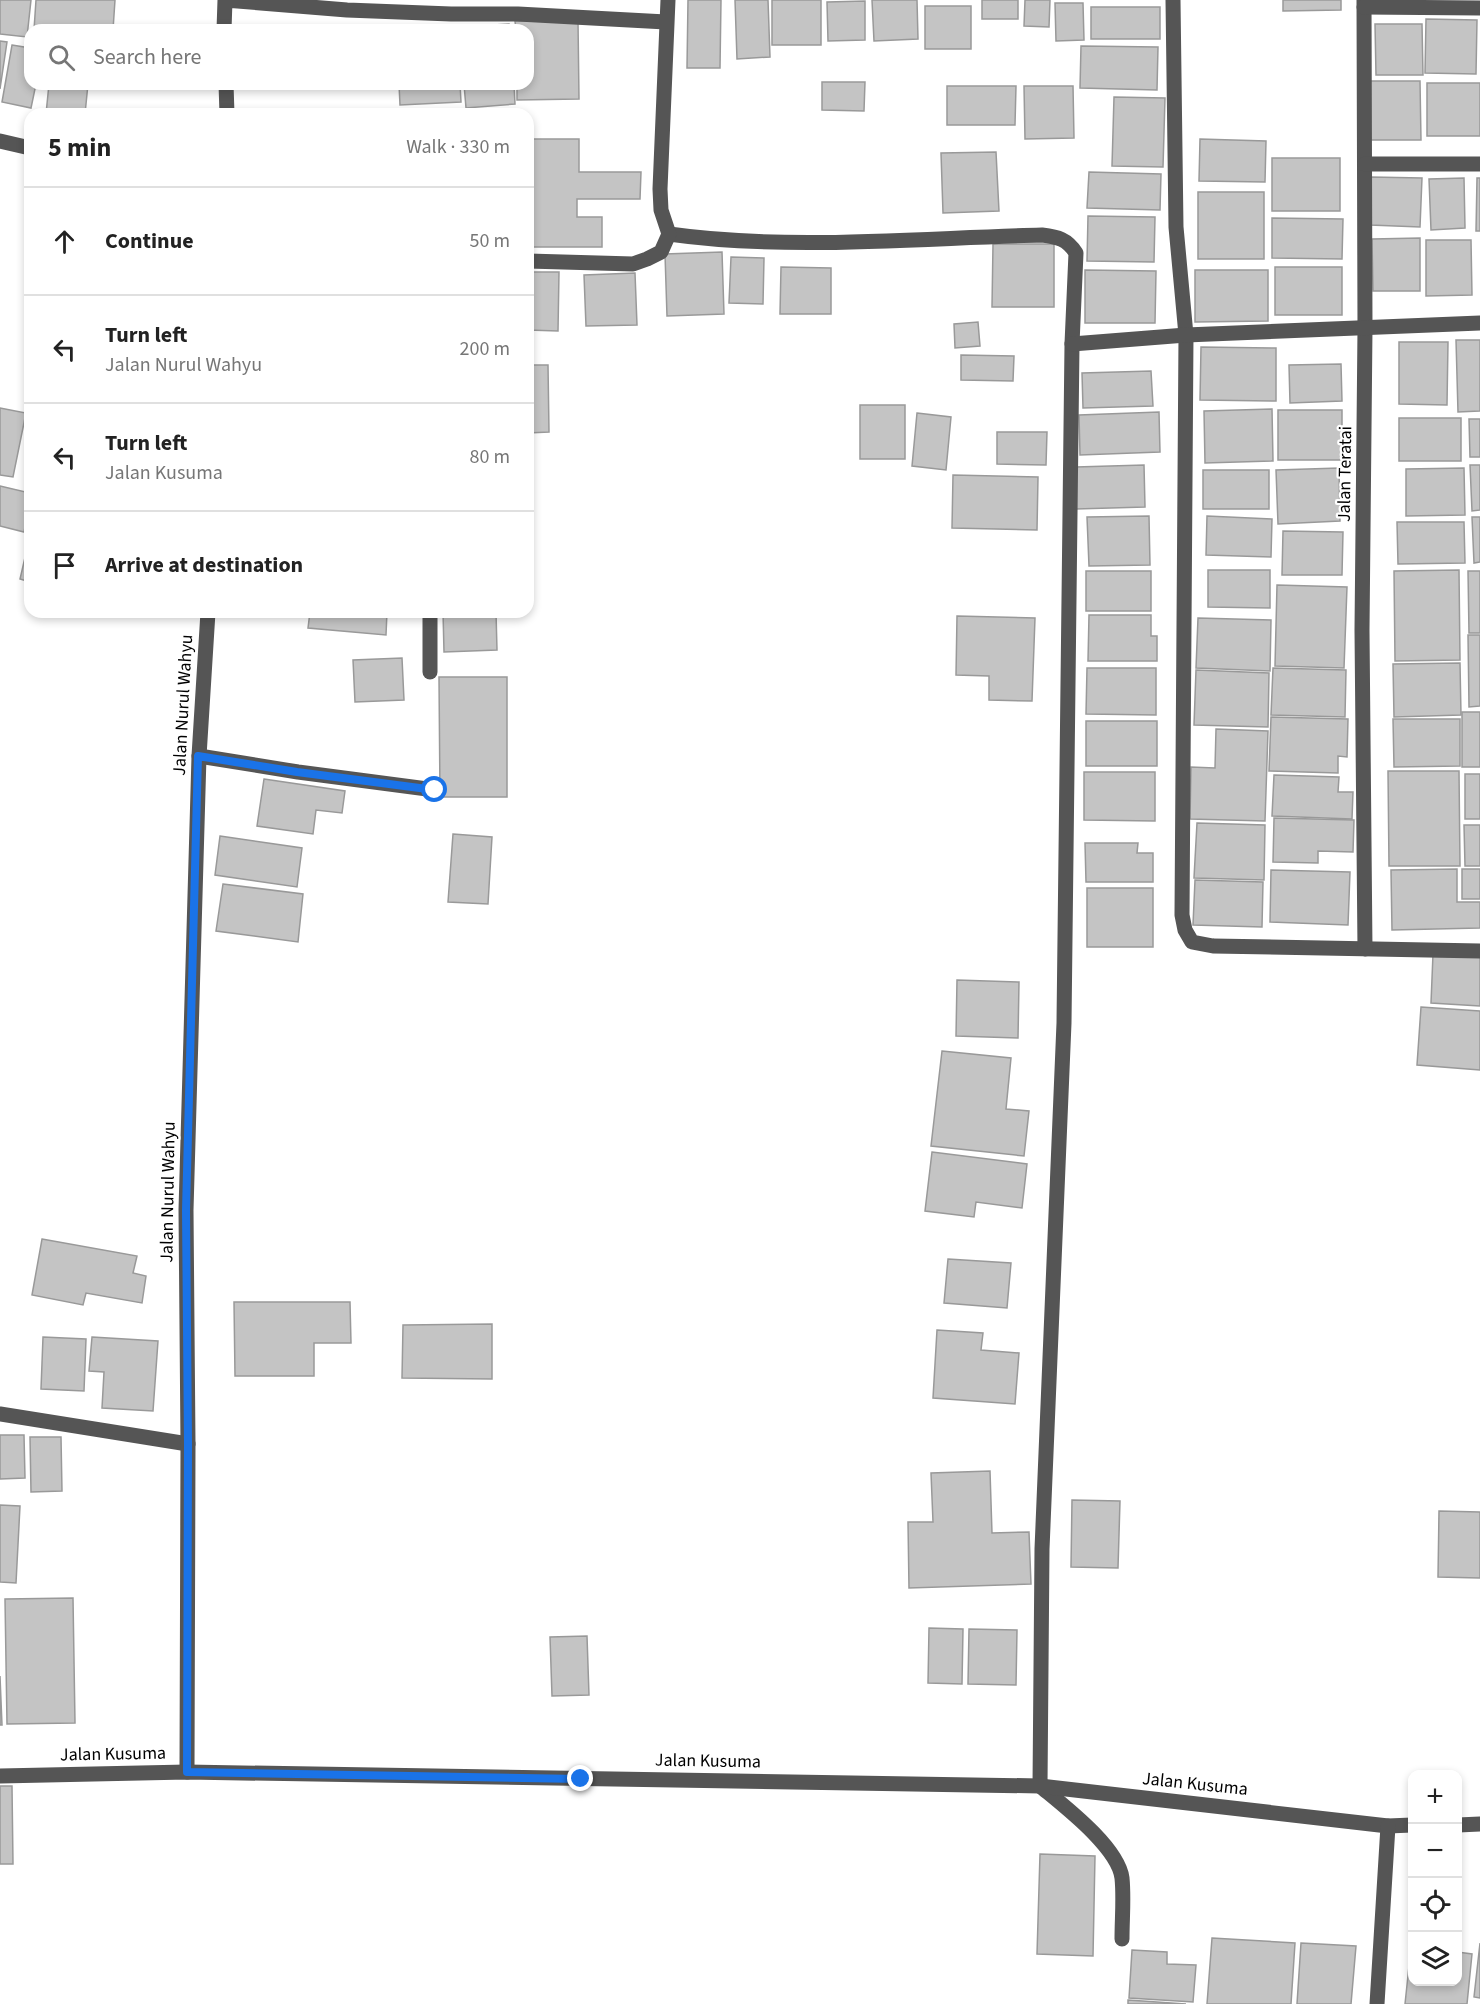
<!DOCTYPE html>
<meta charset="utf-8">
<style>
body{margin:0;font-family:"Source Sans 3",sans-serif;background:#f2f2f2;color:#222}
.controls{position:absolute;right:18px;bottom:18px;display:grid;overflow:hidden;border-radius:12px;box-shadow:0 3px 9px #0003}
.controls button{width:54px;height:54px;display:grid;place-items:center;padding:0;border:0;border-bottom:2px solid #e0e0e0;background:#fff;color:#222;font:30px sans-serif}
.stop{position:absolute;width:18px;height:18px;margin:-14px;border:4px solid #1a73e8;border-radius:50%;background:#fff}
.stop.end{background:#1a73e8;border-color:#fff;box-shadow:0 2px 6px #0008}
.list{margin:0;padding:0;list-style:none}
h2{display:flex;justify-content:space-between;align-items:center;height:78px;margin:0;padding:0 24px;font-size:26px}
h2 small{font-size:20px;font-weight:400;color:#767676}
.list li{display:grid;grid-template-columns:39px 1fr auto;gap:18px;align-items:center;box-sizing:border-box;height:108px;padding:0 24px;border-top:2px solid #e0e0e0}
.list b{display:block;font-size:22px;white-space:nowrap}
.list p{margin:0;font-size:20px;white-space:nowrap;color:#767676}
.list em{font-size:20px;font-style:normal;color:#767676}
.icon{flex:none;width:33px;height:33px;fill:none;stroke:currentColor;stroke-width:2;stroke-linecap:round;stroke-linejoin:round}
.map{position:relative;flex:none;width:1480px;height:2004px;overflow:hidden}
.search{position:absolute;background:#fff;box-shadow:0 3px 9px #0003;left:24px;top:24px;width:510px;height:66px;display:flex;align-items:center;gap:15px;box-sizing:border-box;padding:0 21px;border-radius:18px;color:#767676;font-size:22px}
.panel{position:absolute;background:#fff;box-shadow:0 3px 9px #0003;left:24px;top:108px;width:510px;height:510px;border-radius:18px}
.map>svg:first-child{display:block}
.building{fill:#c4c4c4;stroke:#999;stroke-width:1.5}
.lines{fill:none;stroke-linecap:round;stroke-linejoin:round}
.minor{stroke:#555;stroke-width:15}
.route{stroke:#1a73e8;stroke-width:8}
.labels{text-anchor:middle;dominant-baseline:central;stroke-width:4.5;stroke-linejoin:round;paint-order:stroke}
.street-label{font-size:18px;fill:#000;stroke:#fff}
</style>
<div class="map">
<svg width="1480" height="2004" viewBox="0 0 1480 2004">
<rect width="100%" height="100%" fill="#fff"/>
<g class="building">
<polygon points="0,0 31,0 27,37 0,34"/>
<polygon points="36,0 115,0 113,30 34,30"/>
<polygon points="688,0 721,0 720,68 687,68"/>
<polygon points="735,0 768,0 770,57 737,59"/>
<rect x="772" y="0" width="49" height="45"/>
<polygon points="872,0 917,0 918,39 874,41"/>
<rect x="982" y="0" width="36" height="19"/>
<polygon points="1025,0 1050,0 1049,27 1024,26"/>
<polygon points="1283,0 1341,0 1341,10 1283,11"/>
<polygon points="865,1 865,40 828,41 827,2"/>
<polygon points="1055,3 1083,3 1084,40 1056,41"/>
<rect x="925" y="6" width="46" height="43"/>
<rect x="1091" y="7" width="69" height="32"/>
<polygon points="1426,19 1477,20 1476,74 1425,73"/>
<polygon points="515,21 578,21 579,99 517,100 517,84 528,84 528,30 516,30"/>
<polygon points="509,24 510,30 460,30 460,27"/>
<polygon points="1375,24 1422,24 1423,75 1376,75"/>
<polygon points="0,41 7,42 0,89"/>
<polygon points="12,45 30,48 30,84 36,84 31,108 2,102"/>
<polygon points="1081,46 1158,47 1157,90 1080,88"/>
<polygon points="1369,81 1420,81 1421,140 1369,140"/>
<polygon points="822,82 865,82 864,111 822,110"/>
<rect x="1427" y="83" width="53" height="53"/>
<polygon points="49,84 88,84 85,114 46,114"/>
<polygon points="399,84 460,84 461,102 400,105"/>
<polygon points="464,84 514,84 515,104 466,108"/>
<polygon points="947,86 1016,86 1015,125 947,125"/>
<polygon points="1024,86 1073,86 1074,138 1025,139"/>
<polygon points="1114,97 1165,98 1163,167 1112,166"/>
<polygon points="528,139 579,139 579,172 641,172 640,199 577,199 577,217 602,217 602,247 528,247"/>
<polygon points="1200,139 1266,141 1265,182 1199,181"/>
<polygon points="996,152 999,211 943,213 941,153"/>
<rect x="1272" y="158" width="68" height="53"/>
<polygon points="1089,172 1161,174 1160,210 1087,208"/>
<polygon points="1371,177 1422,178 1420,227 1370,225"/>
<polygon points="1464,178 1465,228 1431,230 1429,179"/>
<polygon points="1477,178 1480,178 1480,231 1476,231"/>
<rect x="1198" y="192" width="66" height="67"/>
<polygon points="1088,216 1155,217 1154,262 1087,261"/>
<polygon points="1272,218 1343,219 1342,259 1272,258"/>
<polygon points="1420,238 1420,291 1373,291 1372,239"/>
<polygon points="1426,240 1471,240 1472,295 1426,296"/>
<polygon points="993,244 1054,244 1054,307 992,307"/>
<polygon points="722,252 724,314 667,316 665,254"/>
<polygon points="731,257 764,258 763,304 729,303"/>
<polygon points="781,267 831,268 831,314 780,314"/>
<rect x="1275" y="267" width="67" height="48"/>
<polygon points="1085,270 1156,271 1155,323 1085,323"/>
<polygon points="1195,270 1268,270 1268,321 1195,322"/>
<polygon points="528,272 559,272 558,331 528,330"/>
<polygon points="635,273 637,325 586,326 584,275"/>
<polygon points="978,322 980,346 955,348 954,324"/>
<polygon points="1456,340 1480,340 1480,411 1458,412"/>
<polygon points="1399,342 1448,342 1447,405 1399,404"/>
<polygon points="1201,347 1276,348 1276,401 1200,400"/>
<polygon points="961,355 1014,356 1013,381 961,380"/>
<polygon points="1341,364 1342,401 1290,403 1289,365"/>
<polygon points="528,365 548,365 549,432 528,433"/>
<polygon points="1151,371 1153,406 1083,408 1082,373"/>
<rect x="860" y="405" width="45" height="54"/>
<polygon points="0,408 26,413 13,477 0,475"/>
<polygon points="1272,409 1273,461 1205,463 1204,411"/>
<rect x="1278" y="410" width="64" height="50"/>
<polygon points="1159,412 1160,452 1080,455 1079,415"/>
<polygon points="917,413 951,417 946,470 912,466"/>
<rect x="1399" y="418" width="62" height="43"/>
<polygon points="1469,419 1480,419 1480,457 1470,457"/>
<polygon points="997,432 1047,432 1046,465 997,464"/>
<polygon points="1144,465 1145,507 1076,509 1076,467"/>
<polygon points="1470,465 1480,465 1480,510 1472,511"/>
<polygon points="1339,468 1340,521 1278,524 1276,470"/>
<polygon points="1464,468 1465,515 1406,516 1406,469"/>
<rect x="1203" y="470" width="66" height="39"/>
<polygon points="953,475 1038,477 1037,530 952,528"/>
<polygon points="0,486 30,493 30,504 24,532 0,526"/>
<polygon points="1149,516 1150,565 1089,566 1087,517"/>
<polygon points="1207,516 1272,519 1271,557 1206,555"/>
<polygon points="1472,517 1480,517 1480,562 1474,563"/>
<polygon points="1397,522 1464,522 1465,563 1398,564"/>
<polygon points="1283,531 1343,532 1342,575 1282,575"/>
<polygon points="30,536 30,582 20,579"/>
<polygon points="1208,570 1270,570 1270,608 1208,607"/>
<polygon points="1459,570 1460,660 1395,661 1394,571"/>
<rect x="1086" y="571" width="65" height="40"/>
<polygon points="1468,571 1480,571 1480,633 1469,633"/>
<polygon points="1277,585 1347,587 1344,668 1275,666"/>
<polygon points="310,612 387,612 386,635 308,628"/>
<polygon points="443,612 496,612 497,650 444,652"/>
<polygon points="1089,615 1151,615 1151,636 1157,636 1157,661 1088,661"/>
<polygon points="957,616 1035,618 1032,701 989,700 989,676 956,675"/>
<polygon points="1198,618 1271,620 1270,671 1196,668"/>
<polygon points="1468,635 1480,635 1480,706 1469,707"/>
<polygon points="402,658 404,700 355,702 353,660"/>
<polygon points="1460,663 1461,715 1394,717 1393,664"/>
<polygon points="1087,668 1156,668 1156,715 1086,714"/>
<polygon points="1273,668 1346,670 1345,717 1271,715"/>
<polygon points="1196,670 1269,673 1268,727 1194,725"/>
<polygon points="439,677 507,677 507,797 440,797"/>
<rect x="1462" y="712" width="18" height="55"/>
<polygon points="1271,717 1348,719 1347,757 1338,756 1338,773 1269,771"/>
<polygon points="1393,719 1460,719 1460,766 1394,767"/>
<rect x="1086" y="721" width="71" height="45"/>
<polygon points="1216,729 1268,731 1265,821 1190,819 1191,767 1215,768"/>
<polygon points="1388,771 1459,771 1460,866 1389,866"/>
<polygon points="1084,772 1155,772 1155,821 1084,820"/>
<rect x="1465" y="774" width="15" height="45"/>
<polygon points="1274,775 1339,777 1338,792 1353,792 1352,819 1272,816"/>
<polygon points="264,779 345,791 342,813 316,810 313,834 257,826"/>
<polygon points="1274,818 1354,820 1353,852 1318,851 1318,863 1273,862"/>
<polygon points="1197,823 1265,825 1264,880 1194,878"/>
<polygon points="1464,825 1480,825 1480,866 1465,866"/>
<polygon points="453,834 492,837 488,904 448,902"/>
<polygon points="220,836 302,848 297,887 215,875"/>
<polygon points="1085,843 1138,843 1137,853 1153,853 1153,882 1086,882"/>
<polygon points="1457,869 1457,902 1480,902 1480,928 1392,930 1391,870"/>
<rect x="1462" y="869" width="18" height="30"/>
<polygon points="1271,870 1350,872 1348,925 1270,922"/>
<polygon points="1195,880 1263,882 1262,927 1193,925"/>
<polygon points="223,884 303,894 298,942 216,931"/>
<rect x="1087" y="888" width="66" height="59"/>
<polygon points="1433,954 1480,955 1480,1006 1431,1003"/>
<polygon points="957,980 1019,982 1018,1038 956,1036"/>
<polygon points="1421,1007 1480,1011 1480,1070 1417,1065"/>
<polygon points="942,1051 1011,1058 1006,1109 1029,1111 1024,1156 931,1146"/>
<polygon points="932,1152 1027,1164 1022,1208 976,1202 974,1217 925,1211"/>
<polygon points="42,1239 137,1256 133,1273 146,1276 142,1303 86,1293 83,1305 32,1295"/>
<polygon points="948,1259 1011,1263 1007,1308 944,1303"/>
<polygon points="234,1302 350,1302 351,1343 314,1343 314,1376 235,1376"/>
<polygon points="492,1324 492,1379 402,1378 403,1325"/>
<polygon points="937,1330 983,1333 981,1350 1019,1353 1015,1404 933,1398"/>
<polygon points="43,1337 86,1339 84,1391 41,1389"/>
<polygon points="92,1337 158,1341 153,1411 102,1408 104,1372 89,1371"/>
<polygon points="0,1435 24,1435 25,1478 0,1479"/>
<polygon points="30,1437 61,1437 62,1491 31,1492"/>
<polygon points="990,1471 992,1533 1029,1532 1031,1584 909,1588 908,1522 933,1522 931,1473"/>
<polygon points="1072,1500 1120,1501 1118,1568 1071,1567"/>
<polygon points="0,1505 20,1506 16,1583 0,1582"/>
<polygon points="1439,1511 1480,1512 1480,1578 1438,1577"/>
<polygon points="73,1598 75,1723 7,1724 5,1599"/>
<polygon points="929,1628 963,1629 962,1684 928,1683"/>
<polygon points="969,1629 1017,1630 1016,1685 968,1684"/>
<polygon points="587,1636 589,1695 552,1696 550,1637"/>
<polygon points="0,1676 2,1725 0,1725"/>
<polygon points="0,1786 12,1786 13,1864 0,1864"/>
<polygon points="1040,1854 1095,1856 1093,1956 1037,1954"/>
<polygon points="1212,1938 1295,1943 1291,2004 1207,2004"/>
<polygon points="1301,1943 1356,1946 1351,2004 1297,2004"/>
<polygon points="1480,1943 1480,1998 1474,1997"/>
<polygon points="1411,1947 1412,1982 1458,1982 1458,1952 1472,1954 1467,2004 1405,2004"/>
<polygon points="1132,1950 1167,1952 1167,1964 1196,1965 1193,2002 1129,1998"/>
<polygon points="1128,2000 1186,2004 1128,2004"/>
</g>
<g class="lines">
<g class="minor">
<polyline points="1173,0 1176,227 1186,335 1182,915 1185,930 1192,942 1213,946 1480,951"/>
<polyline points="1364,0 1365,328 1362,630 1365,949"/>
<polyline points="1364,7 1480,8"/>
<polyline points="224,30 225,0 347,10 451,14 518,14 666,22"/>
<polyline points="226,84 227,114"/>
<polyline points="0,141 30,148"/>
<polyline points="1365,164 1480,164"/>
<path d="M669 234C789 251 920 238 1042 235 1058 237 1067 239 1076 253L1072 344 1064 1023 1042 1549 1040 1786C1064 1806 1118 1847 1122 1878 1124 1898 1122 1919 1122 1939"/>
<polyline points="528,261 633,264 647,259 661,252 669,234 661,210 660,189 668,0"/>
<polyline points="1072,344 1186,335 1480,323"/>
<polyline points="430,612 430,672"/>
<polyline points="199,756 298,772 435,790"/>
<polyline points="0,1414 188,1444"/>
<polyline points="187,1772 188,1444 186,1210 199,756 208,612"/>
<polyline points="0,1776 187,1772 1040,1786 1388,1826 1412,1825"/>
<polyline points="1458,1825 1480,1824"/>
<polyline points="1377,2004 1388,1826"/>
</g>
</g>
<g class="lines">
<polyline class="route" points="435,790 297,772 198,756 186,1210 188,1444 187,1772 581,1779"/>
</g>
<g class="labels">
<g class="street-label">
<text transform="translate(1345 474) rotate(-89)">Jalan Teratai</text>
<text transform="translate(183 705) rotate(-87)">Jalan Nurul Wahyu</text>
<text transform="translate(168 1192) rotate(-89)">Jalan Nurul Wahyu</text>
<text transform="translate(113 1754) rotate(-1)">Jalan Kusuma</text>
<text transform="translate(708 1761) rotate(1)">Jalan Kusuma</text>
<text transform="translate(1195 1784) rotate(6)">Jalan Kusuma</text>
</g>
</g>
</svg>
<div class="controls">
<button>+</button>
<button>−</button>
<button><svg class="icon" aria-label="locate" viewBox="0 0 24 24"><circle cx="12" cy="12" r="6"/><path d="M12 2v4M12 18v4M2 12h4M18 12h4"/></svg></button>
<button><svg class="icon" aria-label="layers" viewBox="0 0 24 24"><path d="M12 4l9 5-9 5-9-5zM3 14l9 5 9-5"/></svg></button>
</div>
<div class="stop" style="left:435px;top:790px"></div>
<div class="stop end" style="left:581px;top:1779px"></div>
<div class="search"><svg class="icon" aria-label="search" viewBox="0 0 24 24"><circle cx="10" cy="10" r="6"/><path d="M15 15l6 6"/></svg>Search here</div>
<section class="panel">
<h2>5 min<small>Walk · 330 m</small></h2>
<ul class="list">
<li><svg class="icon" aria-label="ahead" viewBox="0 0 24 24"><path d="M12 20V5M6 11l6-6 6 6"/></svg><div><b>Continue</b></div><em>50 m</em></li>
<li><svg class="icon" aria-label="left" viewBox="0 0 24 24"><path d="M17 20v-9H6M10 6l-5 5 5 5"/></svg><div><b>Turn left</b><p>Jalan Nurul Wahyu</p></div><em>200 m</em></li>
<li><svg class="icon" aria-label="left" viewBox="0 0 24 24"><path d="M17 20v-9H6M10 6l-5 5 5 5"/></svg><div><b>Turn left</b><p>Jalan Kusuma</p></div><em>80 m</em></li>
<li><svg class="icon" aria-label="arrive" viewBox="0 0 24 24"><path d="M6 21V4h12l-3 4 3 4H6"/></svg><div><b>Arrive at destination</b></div></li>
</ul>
</section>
</div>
